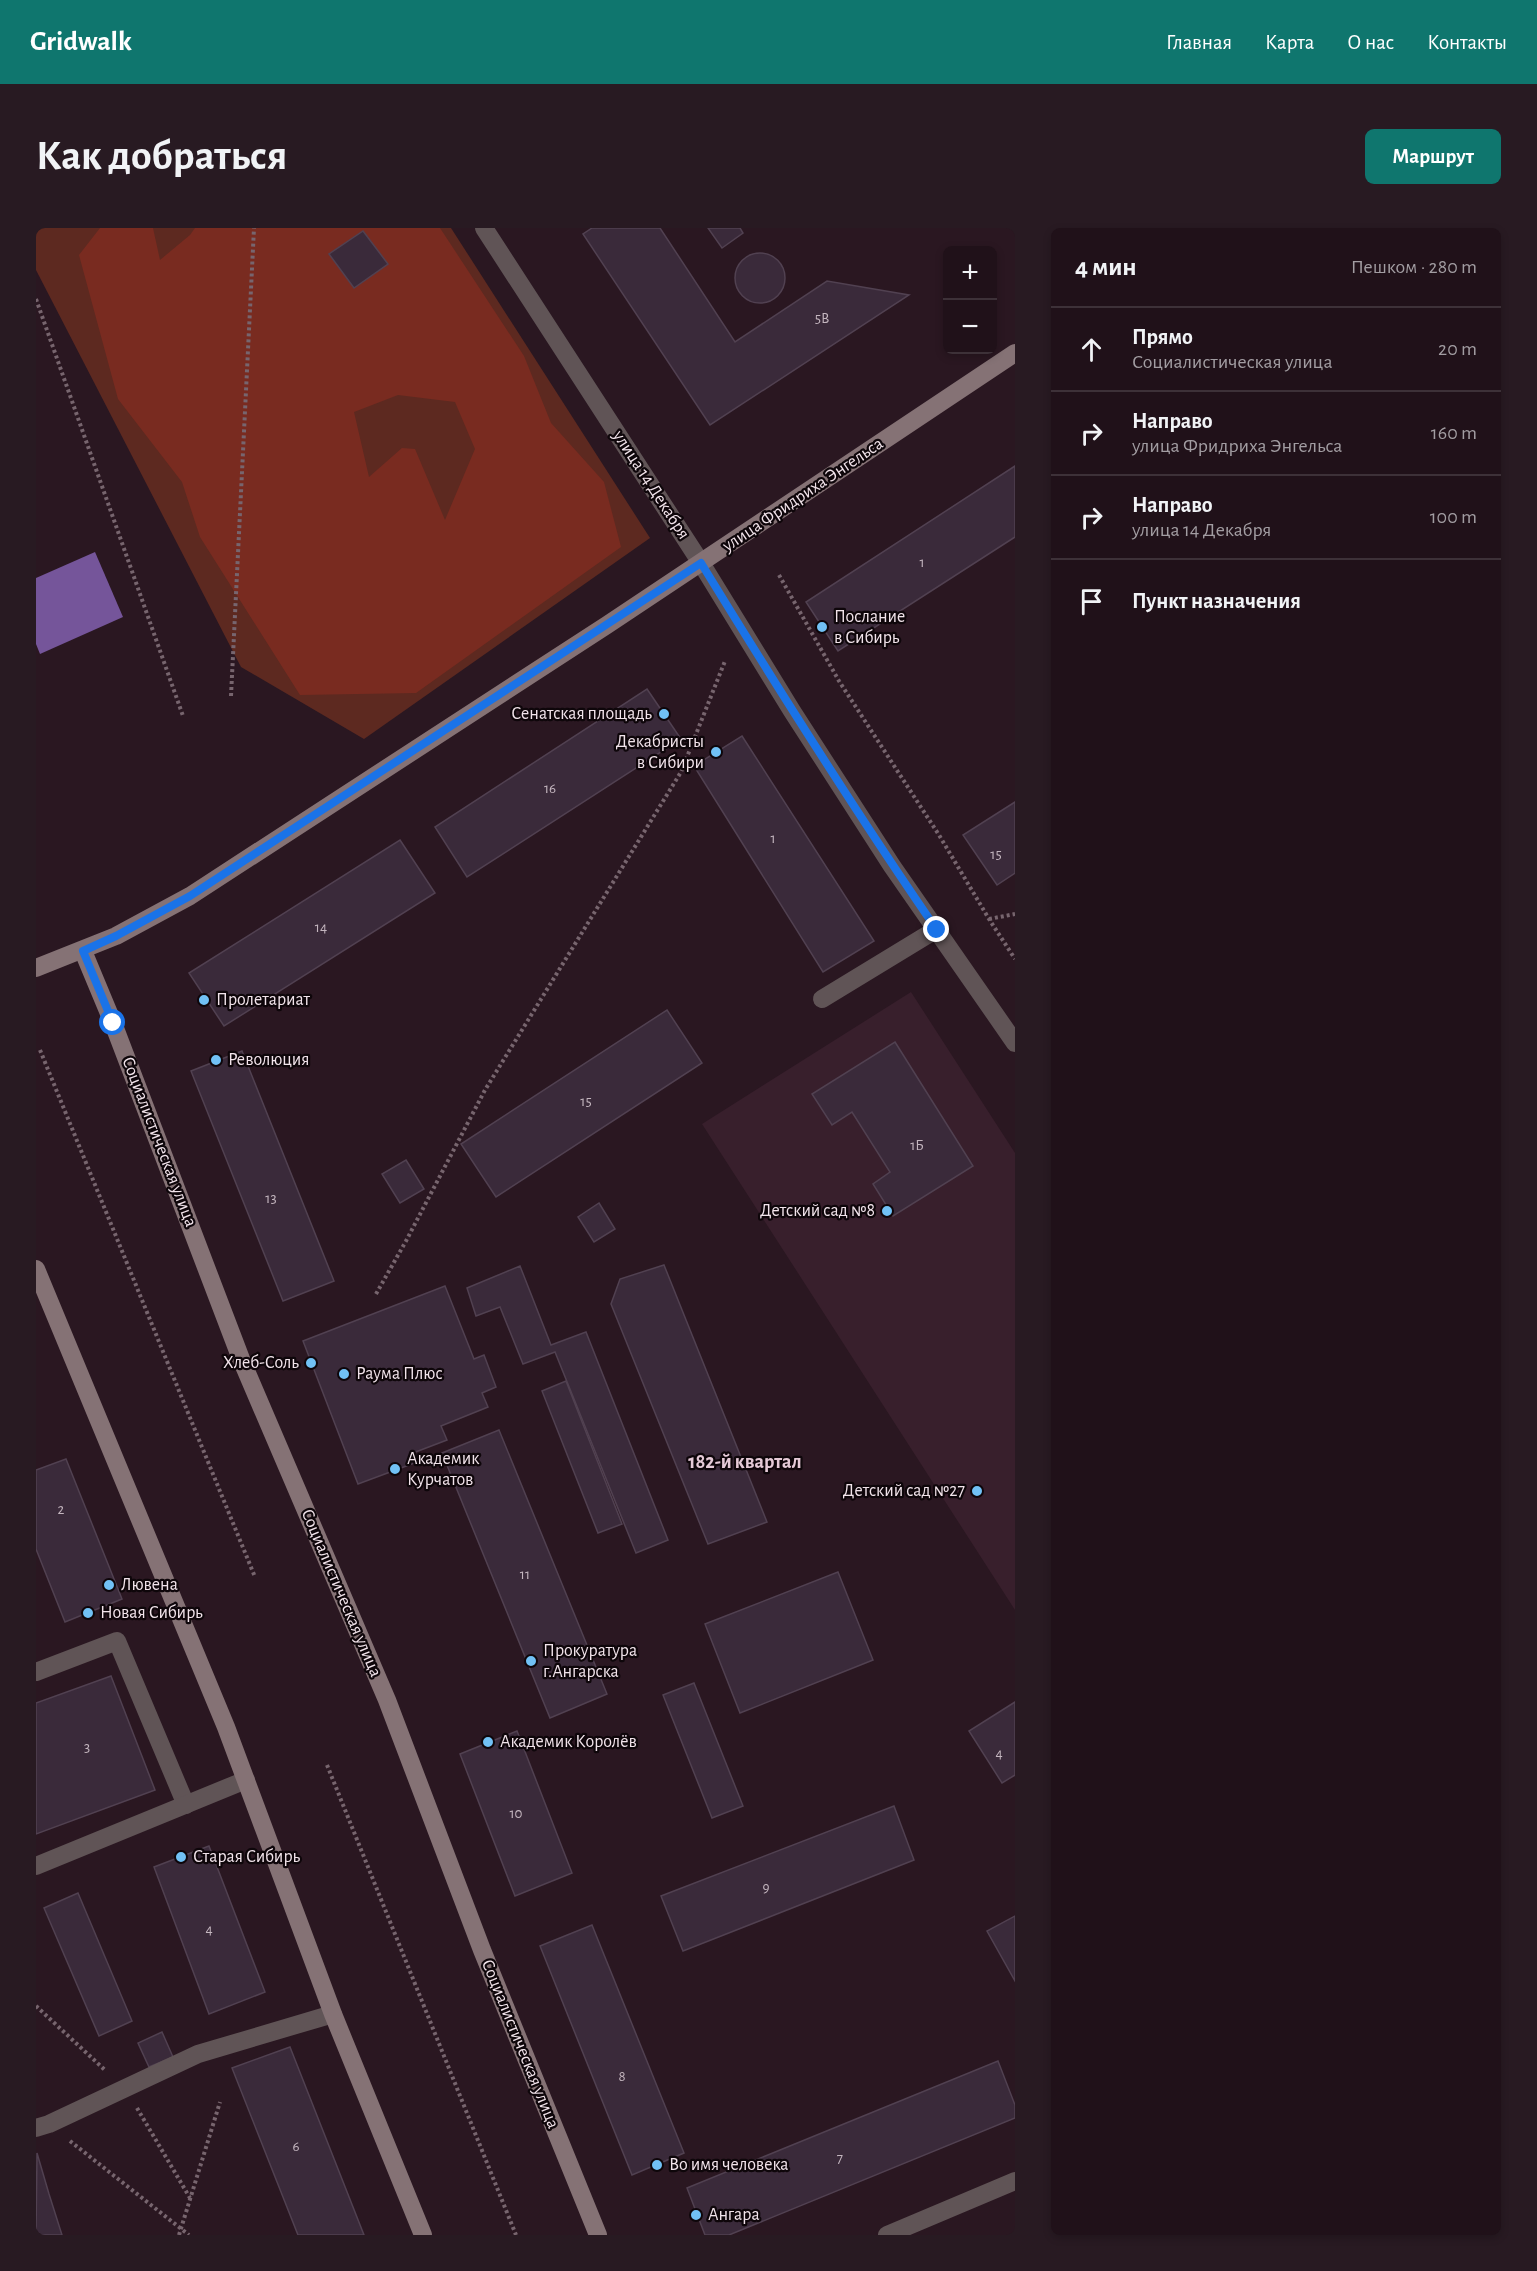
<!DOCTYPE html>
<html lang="ru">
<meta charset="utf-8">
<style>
body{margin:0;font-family:"Alegreya Sans",sans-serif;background:#281a22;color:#f1f3f6}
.controls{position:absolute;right:18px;top:18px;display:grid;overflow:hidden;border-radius:9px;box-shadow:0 3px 9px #0003}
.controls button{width:54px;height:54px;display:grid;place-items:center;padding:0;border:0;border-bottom:2px solid #3d3138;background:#201119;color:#f1f3f6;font:30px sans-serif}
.stop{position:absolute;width:18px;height:18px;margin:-14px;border:4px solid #1a73e8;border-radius:50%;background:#fff}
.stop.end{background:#1a73e8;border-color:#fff;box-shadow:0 2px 6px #0008}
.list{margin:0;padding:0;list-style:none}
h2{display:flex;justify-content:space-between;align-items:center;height:78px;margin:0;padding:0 24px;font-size:26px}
h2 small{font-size:20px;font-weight:400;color:#a29da2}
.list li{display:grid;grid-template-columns:39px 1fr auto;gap:18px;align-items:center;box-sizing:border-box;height:84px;padding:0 24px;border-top:2px solid #3d3138}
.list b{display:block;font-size:22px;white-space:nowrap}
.list p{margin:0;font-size:20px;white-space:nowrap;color:#a29da2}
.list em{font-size:20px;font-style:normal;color:#a29da2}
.icon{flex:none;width:33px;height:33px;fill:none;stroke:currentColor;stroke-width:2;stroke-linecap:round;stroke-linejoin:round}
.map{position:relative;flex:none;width:979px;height:2007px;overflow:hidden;border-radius:9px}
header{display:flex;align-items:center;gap:36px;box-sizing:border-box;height:84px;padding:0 30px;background:#0f766e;color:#fff}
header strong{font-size:28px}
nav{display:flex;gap:33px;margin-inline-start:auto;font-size:21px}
.intro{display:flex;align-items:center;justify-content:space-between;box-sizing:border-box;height:144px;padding:0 36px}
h1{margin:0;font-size:42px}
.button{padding:15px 27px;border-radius:9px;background:#0f766e;color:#fff;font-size:21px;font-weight:700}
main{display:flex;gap:36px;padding:0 36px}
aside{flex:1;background:#201119;border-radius:9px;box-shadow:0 3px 9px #0003}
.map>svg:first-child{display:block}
.built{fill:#381f2c}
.green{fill:#5d2920}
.forest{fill:#792b20;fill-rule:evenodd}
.water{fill:#75559a}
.building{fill:#3a2a3a;stroke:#514151;stroke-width:1.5}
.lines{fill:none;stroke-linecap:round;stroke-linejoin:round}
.path{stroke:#77656e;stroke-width:4;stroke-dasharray:3 3;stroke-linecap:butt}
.street{stroke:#605456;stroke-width:18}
.secondary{stroke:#857275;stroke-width:18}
.route{stroke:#1a73e8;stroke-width:8}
.poi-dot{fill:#71c1f5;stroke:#0e060a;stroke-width:2}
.labels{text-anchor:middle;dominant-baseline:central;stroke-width:4.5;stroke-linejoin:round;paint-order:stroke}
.number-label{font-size:15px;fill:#c4b6bf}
.street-label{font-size:18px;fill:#f2e4eb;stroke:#0e060a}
.poi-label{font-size:18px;fill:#f2e4eb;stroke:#0e060a;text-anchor:start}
.neighbourhood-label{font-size:20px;font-weight:bold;fill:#e5cad7;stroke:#0e060a}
</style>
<header>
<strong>Gridwalk</strong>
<nav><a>Главная</a><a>Карта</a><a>О нас</a><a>Контакты</a></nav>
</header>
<div class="intro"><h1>Как добраться</h1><a class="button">Маршрут</a></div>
<main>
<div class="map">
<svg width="979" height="2007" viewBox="0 0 979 2007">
<rect width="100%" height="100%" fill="#2a1721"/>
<polygon class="built" points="875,764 979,925 979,1382 666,896"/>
<polygon class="green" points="0,0 415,0 614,310 328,511 205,439 0,42"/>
<path class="forest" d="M64 0H117L124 32 154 7 159 0H404L488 128 515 195 568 254 585 319 380 465 264 467 164 309 146 254 82 171 43 27ZM362 167 419 174 439 221 409 292 379 221 366 220 333 249 318 184Z"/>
<polygon class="water" points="59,324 87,389 4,426 0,416 0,350"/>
<g class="building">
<polygon points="556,0 624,0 699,114 791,53 873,67 674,197 547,6"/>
<polygon points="672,0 704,0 707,5 686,20"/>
<polygon points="327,3 352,36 318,60 293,26"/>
<circle cx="724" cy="50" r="25"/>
<polygon points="979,238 979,309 802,423 770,374"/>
<polygon points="611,461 645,511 431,649 399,599"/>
<polygon points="706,508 838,713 787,744 658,538"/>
<polygon points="979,574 979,645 961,657 927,607"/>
<polygon points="364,612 399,665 188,798 153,745"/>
<polygon points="631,782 666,835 460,969 425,916"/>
<polygon points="859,814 937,938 857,988 837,956 854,944 816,884 796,897 776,866"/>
<polygon points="206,823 298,1053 247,1073 155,843"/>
<polygon points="370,932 388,961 364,975 346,946"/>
<polygon points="563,975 579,1001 558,1014 542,989"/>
<polygon points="628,1037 731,1294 672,1316 575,1076 584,1051"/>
<polygon points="484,1038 515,1117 550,1104 632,1312 600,1325 519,1124 487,1136 464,1079 440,1088 431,1060"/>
<polygon points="409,1058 438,1131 448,1127 460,1159 446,1165 452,1179 405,1198 411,1212 377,1225 381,1234 322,1256 267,1113"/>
<polygon points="530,1153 586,1296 562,1305 506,1163"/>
<polygon points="463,1202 571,1466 514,1490 406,1225"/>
<polygon points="30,1231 86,1371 29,1394 0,1321 0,1242"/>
<polygon points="802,1344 837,1432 704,1485 669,1396"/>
<polygon points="75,1448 119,1562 0,1606 0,1475"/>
<polygon points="658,1455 707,1578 676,1590 627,1467"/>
<polygon points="979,1474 979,1547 966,1555 933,1503"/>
<polygon points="481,1503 536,1645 479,1668 424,1526"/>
<polygon points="858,1578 878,1632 647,1723 625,1668"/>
<polygon points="173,1618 229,1764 173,1786 118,1639"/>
<polygon points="42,1665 96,1793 63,1808 8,1680"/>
<polygon points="979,1688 979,1753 951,1703"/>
<polygon points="556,1697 648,1925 596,1947 504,1718"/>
<polygon points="126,1804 137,1829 113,1839 102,1815"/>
<polygon points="254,1819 328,2007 262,2007 196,1840"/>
<polygon points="962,1833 979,1877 979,1890 693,2007 669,2007 651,1960"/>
<polygon points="1,1925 13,1966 26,2007 0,2007"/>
</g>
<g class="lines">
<g class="path">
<polyline points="0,71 147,488"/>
<polyline points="743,347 803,453 903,607 953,691 979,731"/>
<polyline points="195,468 218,0"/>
<polyline points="953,691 979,686"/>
<polyline points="4,822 219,1349"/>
<polyline points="340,1066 370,1013 449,862 645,544 689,433"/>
<polyline points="291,1537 480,2007"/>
<polyline points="0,1778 70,1843"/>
<polyline points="101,1880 154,1970"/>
<polyline points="34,1913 153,2007"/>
<polyline points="143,2007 184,1874"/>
</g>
<g class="street">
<polyline points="448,0 665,335 756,483 856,638 979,815"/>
<polyline points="786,771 901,701"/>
<polyline points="0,1444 81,1413 150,1577"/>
<polyline points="0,1638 210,1552"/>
<polyline points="0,1900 13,1896 162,1826 297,1786"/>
<polyline points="851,2007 979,1953"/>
</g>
<g class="secondary">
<polyline points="47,723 77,795 205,1131 351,1472 446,1722 562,2007"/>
<polyline points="0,740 80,708 154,668 571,397 979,125"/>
<polyline points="0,1041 190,1499 297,1786 387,2007"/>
</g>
</g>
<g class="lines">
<path class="route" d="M77 795 47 723 80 708 154 668 665 335C741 459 818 582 901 702"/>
</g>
<g class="poi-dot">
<circle cx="786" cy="399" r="6"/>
<circle cx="628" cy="486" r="6"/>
<circle cx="680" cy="524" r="6"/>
<circle cx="168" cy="772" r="6"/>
<circle cx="180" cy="832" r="6"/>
<circle cx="851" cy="983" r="6"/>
<circle cx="275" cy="1135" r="6"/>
<circle cx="308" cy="1146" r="6"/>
<circle cx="359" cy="1241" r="6"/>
<circle cx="941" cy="1263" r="6"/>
<circle cx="73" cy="1357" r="6"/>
<circle cx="52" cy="1385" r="6"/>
<circle cx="495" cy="1433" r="6"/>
<circle cx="452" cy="1514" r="6"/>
<circle cx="145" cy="1629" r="6"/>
<circle cx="621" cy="1937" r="6"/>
<circle cx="660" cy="1987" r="6"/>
</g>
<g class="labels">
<g class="number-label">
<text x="786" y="90">5В</text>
<text x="886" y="334">1</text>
<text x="514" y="560">16</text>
<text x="737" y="610">1</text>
<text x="960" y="626">15</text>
<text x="285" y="699">14</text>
<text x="550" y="873">15</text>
<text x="881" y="917">1Б</text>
<text x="235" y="970">13</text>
<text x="25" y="1281">2</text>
<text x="489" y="1346">11</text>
<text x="51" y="1519">3</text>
<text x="963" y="1525">4</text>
<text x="480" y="1585">10</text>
<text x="730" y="1659">9</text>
<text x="173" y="1701">4</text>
<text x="586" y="1848">8</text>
<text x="260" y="1918">6</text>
<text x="804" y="1930">7</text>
</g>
<g class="street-label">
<text transform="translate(615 257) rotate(57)">улица 14 Декабря</text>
<text transform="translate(767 267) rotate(-34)">улица Фридриха Энгельса</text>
<text transform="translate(123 914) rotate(69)">Социалистическая улица</text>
<text transform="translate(305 1365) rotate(67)">Социалистическая улица</text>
<text transform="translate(484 1816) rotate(68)">Социалистическая улица</text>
</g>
<g class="poi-label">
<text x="798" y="389">Послание<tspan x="798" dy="21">в Сибирь</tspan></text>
<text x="616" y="486" text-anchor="end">Сенатская площадь</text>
<text x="668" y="514" text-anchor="end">Декабристы<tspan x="668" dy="21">в Сибири</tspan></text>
<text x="180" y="772">Пролетариат</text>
<text x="192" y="832">Революция</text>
<text x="839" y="983" text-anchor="end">Детский сад №8</text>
<text x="263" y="1135" text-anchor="end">Хлеб-Соль</text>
<text x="320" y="1146">Раума Плюс</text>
<text x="371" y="1231">Академик<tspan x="371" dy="21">Курчатов</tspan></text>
<text x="929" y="1263" text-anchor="end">Детский сад №27</text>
<text x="85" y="1357">Лювена</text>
<text x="64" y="1385">Новая Сибирь</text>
<text x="507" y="1423">Прокуратура<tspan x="507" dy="21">г.Ангарска</tspan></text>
<text x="464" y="1514">Академик Королёв</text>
<text x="157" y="1629">Старая Сибирь</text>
<text x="633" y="1937">Во имя человека</text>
<text x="672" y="1987">Ангара</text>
</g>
<g class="neighbourhood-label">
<text x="709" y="1234">182-й квартал</text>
</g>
</g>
</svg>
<div class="controls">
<button>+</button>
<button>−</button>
</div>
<div class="stop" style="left:77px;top:795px"></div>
<div class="stop end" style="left:901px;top:702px"></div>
</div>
<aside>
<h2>4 мин<small>Пешком · 280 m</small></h2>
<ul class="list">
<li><svg class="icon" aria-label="ahead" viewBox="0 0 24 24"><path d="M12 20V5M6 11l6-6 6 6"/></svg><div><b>Прямо</b><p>Социалистическая улица</p></div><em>20 m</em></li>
<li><svg class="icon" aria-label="right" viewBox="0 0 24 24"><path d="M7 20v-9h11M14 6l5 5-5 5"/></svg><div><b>Направо</b><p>улица Фридриха Энгельса</p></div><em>160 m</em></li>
<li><svg class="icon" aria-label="right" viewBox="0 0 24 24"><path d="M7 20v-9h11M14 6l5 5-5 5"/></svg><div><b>Направо</b><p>улица 14 Декабря</p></div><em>100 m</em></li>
<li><svg class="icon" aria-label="arrive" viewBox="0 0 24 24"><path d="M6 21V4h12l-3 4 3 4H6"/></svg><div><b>Пункт назначения</b></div></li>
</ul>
</aside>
</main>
